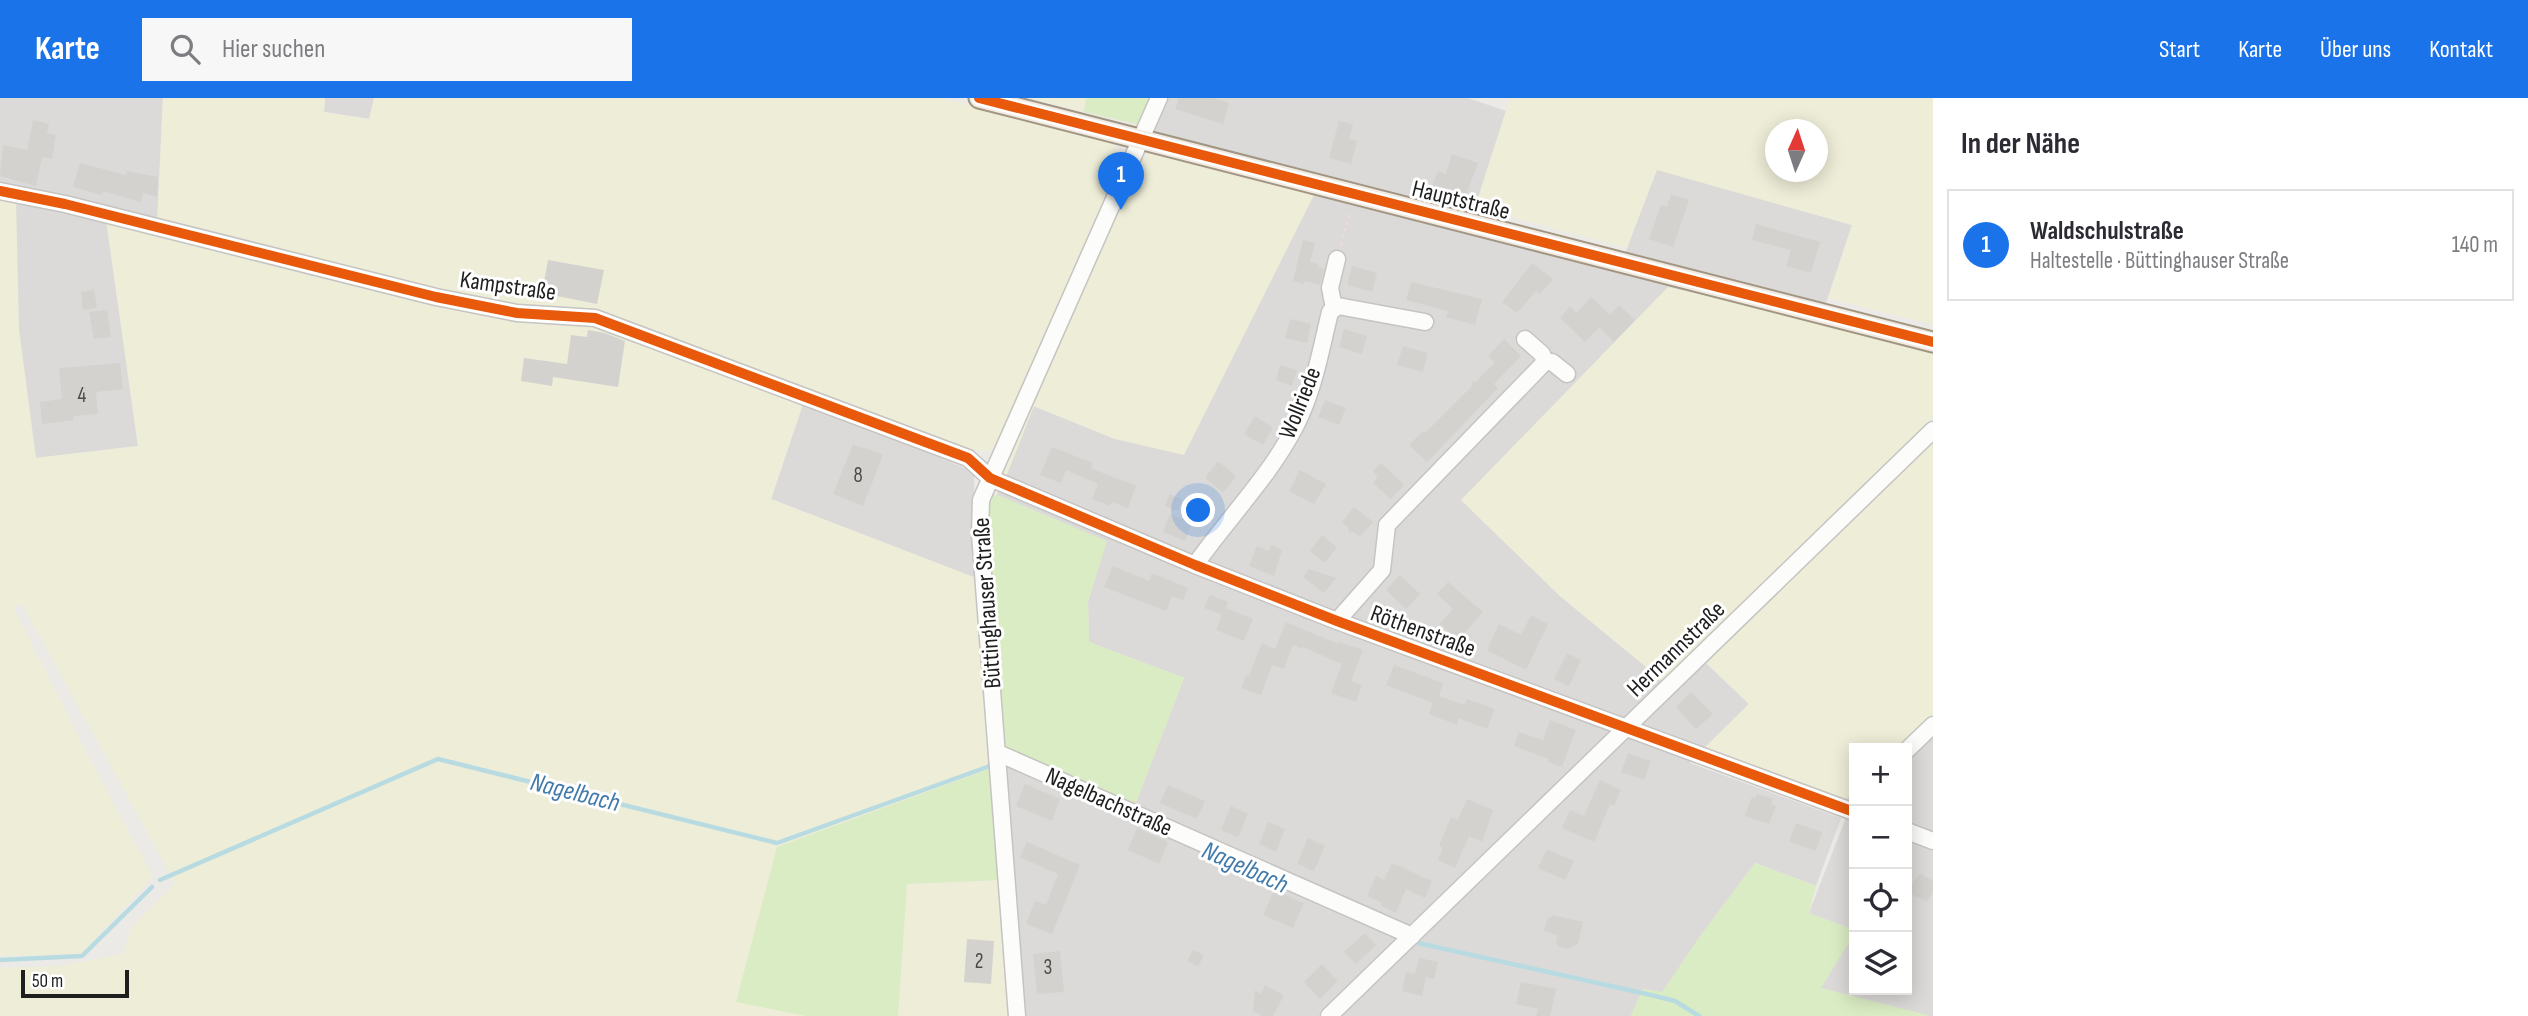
<!DOCTYPE html>
<html lang="de">
<meta charset="utf-8">
<style>
body{margin:0;font-family:"Sofia Sans Condensed",sans-serif;background:#f7f7f7;color:#2b2b33}
.controls{position:absolute;right:21px;bottom:21px;display:grid;overflow:hidden;border-radius:0px;box-shadow:0 4px 18px #0003}
.controls button{width:63px;height:63px;display:grid;place-items:center;padding:0;border:0;border-bottom:2px solid #e1e1e2;background:#fff;color:#2b2b33;font:35px sans-serif}
.compass{position:absolute;left:1765px;top:21px;width:63px;height:63px;border-radius:50%;background:#fff;box-shadow:0 4px 18px #0003;rotate:3deg}
.scale{position:absolute;left:21px;bottom:18px;width:108px;box-sizing:border-box;padding-left:7px;border:4px solid #1e1e1e;border-top:0;font-size:19px;line-height:24px;white-space:nowrap;color:#1e1e1e;-webkit-text-stroke:5px #fff;paint-order:stroke}
.you{position:absolute;left:1199px;top:413px;width:24px;height:24px;margin:-18px;border:5px solid #fff;border-radius:50%;background:#1a73e8;box-shadow:0 0 0 10px #1a73e833}
.badge{display:grid;place-items:center;width:46px;height:46px;border-radius:50%;background:#1a73e8;color:#fff;font-size:23px;font-weight:700}
.pin{position:absolute;translate:-50% -58px;filter:drop-shadow(0 2px 4px #0008)}
.pin::after{content:'';position:absolute;top:37px;width:24px;height:21px;background:inherit;clip-path:polygon(0 0,100% 0,50% 100%)}
.list{margin:0;padding:0;list-style:none}
h2{display:flex;justify-content:space-between;align-items:center;height:91px;margin:0;padding:0 28px;font-size:30px}
h2 small{font-size:23px;font-weight:400;color:#7c7c81}
.list li{display:grid;grid-template-columns:46px 1fr auto;gap:21px;align-items:center;box-sizing:border-box;height:112px;margin:0 14px 14px;padding:0 14px;border:2px solid #e1e1e2;border-radius:0px}
.list b{display:block;font-size:26px;white-space:nowrap}
.list p{margin:0;font-size:23px;white-space:nowrap;color:#7c7c81}
.list em{font-size:23px;font-style:normal;color:#7c7c81}
.icon{flex:none;width:38px;height:38px;fill:none;stroke:currentColor;stroke-width:2;stroke-linecap:round;stroke-linejoin:round}
.map{position:relative;flex:none;width:1933px;height:918px;overflow:hidden}
header{display:flex;align-items:center;gap:42px;box-sizing:border-box;height:98px;padding:0 35px;background:#1a73e8;color:#fff}
header strong{font-size:33px}
nav{display:flex;gap:38px;margin-inline-start:auto;font-size:24px}
.search{width:490px;height:63px;background:#f7f7f7;display:flex;align-items:center;gap:18px;box-sizing:border-box;padding:0 24px;border-radius:0px;color:#7c7c81;font-size:26px}
main{display:flex}
aside{flex:1;background:#fff}
.map>svg:first-child{display:block}
.residential{fill:#dbdad8}
.farmland{fill:#ededd8;fill-rule:evenodd}
.grass{fill:#daecc3}
.lines{fill:none;stroke-linecap:round;stroke-linejoin:round}
.stream{stroke:#b8dbe2;stroke-width:4.5}
.building{fill:#d4d2cf}
.minor-casing{stroke:#c5c4c2;stroke-width:19}
.major-casing{stroke:#a29682;stroke-width:23}
.path{stroke:#ebdad8;stroke-width:2.5;stroke-dasharray:3.5 3.5;stroke-linecap:butt}
.minor{stroke:#fcfcfb;stroke-width:16}
.major{stroke:#f1ebe3;stroke-width:19}
.cycleway-casing{stroke:#fff;stroke-width:15}
.cycleway{stroke:#e8590c;stroke-width:10}
.labels{text-anchor:middle;dominant-baseline:central;stroke-width:6;stroke-linejoin:round;paint-order:stroke}
.number-label{font-size:21px;fill:#4c4b4a}
.street-label{font-size:24px;fill:#1e1e1e;stroke:#fff}
.water-label{font-size:26px;font-style:italic;fill:#427bab;stroke:#fff}
</style>
<header>
<strong>Karte</strong>
<div class="search"><svg class="icon" aria-label="search" viewBox="0 0 24 24"><circle cx="10" cy="10" r="6"/><path d="M15 15l6 6"/></svg>Hier suchen</div>
<nav><a>Start</a><a>Karte</a><a>Über uns</a><a>Kontakt</a></nav>
</header>
<main>
<div class="map">
<svg width="1933" height="918" viewBox="0 0 1933 918">
<rect width="100%" height="100%" fill="#eceae6"/>
<g class="residential">
<polygon points="0,0 163,0 157,133 106,122 138,348 35,360 0,97"/>
<polygon points="325,0 374,0 370,21 324,14"/>
<polygon points="1153,0 1468,0 1506,13 1473,117 1625,156 1656,71 1852,127 1820,223 1461,402 1560,498 1663,583 1693,553 1749,606 1690,665 1841,720 1816,788 1755,765 1701,837 1662,895 1643,891 1631,918 1011,918 990,645 1136,704 1184,580 1089,544 1088,504 1106,443 997,397 1033,308 1115,341 1152,51 1141,27"/>
<polygon points="804,303 974,374 976,480 771,401"/>
<polygon points="1933,619 1933,918 1930,918 1820,890 1854,836 1854,892 1907,892 1907,650 1900,650"/>
<polygon points="1854,694 1854,832 1809,815 1845,722 1845,702"/>
</g>
<g class="farmland">
<polygon points="163,0 325,0 324,14 369,21 374,0 940,0 1113,43 1122,61 997,351 980,354 687,245 681,258 804,303 771,401 976,480 992,670 736,903 807,918 0,918 0,870 58,868 123,856 131,830 175,785 22,506 13,509 82,646 153,779 81,856 0,858 0,97 16,100 19,231 36,360 138,348 106,121 349,186 511,221 438,194 157,124"/>
<polygon points="1031,0 1086,0 1084,14"/>
<path d="M1510 0H1933V227L1828 200 1852 127 1657 72 1627 150 1475 109ZM1776 32H1818V74H1776Z"/>
<polygon points="1152,51 1316,93 1184,357 1115,341 1034,308 1006,379 1000,369 1144,60"/>
<polygon points="1668,189 1820,223 1933,252 1933,319 1663,583 1560,498 1461,402"/>
<polygon points="1933,343 1933,619 1900,650 1854,650 1854,694 1845,702 1705,649 1749,606 1705,563"/>
<polygon points="1000,782 1011,918 898,918 907,786"/>
</g>
<g class="grass">
<polygon points="1086,0 1153,0 1141,27 1084,14"/>
<polygon points="989,396 997,397 1107,443 1088,503 1089,544 1184,580 1136,705 1003,651 984,416"/>
<polygon points="992,670 1000,782 907,786 898,918 807,918 736,904 777,749"/>
<polygon points="1755,765 1816,788 1809,815 1854,832 1854,836 1821,890 1930,918 1631,918 1643,891 1662,894 1701,837"/>
</g>
<g class="lines">
<g class="stream">
<polyline points="160,782 438,661 777,745 990,668 990,666"/>
<polyline points="1418,845 1651,897 1675,903 1699,918"/>
<polyline points="0,862 82,858 152,789"/>
</g>
</g>
<g class="building">
<polygon points="1179,0 1213,0 1229,5 1223,26 1175,11"/>
<polygon points="33,22 49,26 47,35 56,37 52,61 42,59 36,88 0,78 3,47 27,52"/>
<polygon points="1339,23 1353,26 1349,41 1357,43 1351,66 1329,60"/>
<polygon points="1452,56 1478,65 1464,102 1431,91 1438,73 1446,76"/>
<polygon points="80,65 126,77 127,73 158,79 157,99 143,95 141,104 103,93 102,97 73,89"/>
<polygon points="1671,96 1689,102 1673,149 1649,141 1661,107 1667,109"/>
<polygon points="1756,126 1820,144 1811,175 1786,168 1791,152 1752,142"/>
<polygon points="1303,142 1315,145 1310,164 1318,166 1318,169 1324,171 1320,187 1305,183 1304,186 1293,183"/>
<polygon points="548,162 604,172 597,206 542,195"/>
<polygon points="1532,165 1553,181 1540,196 1536,193 1517,215 1502,204"/>
<polygon points="1352,168 1377,175 1372,194 1347,187"/>
<polygon points="1411,184 1482,201 1475,227 1446,219 1448,213 1406,202"/>
<polygon points="94,192 97,210 83,212 81,194"/>
<polygon points="1591,199 1610,217 1619,207 1635,222 1614,244 1599,229 1585,244 1560,220 1570,208 1577,215"/>
<polygon points="107,212 111,239 94,241 89,214"/>
<polygon points="1290,221 1311,226 1307,245 1285,240"/>
<polygon points="1344,231 1367,238 1362,256 1339,249"/>
<polygon points="588,232 605,235 625,243 618,289 553,279 552,288 521,283 524,260 567,266 571,237 587,239"/>
<polygon points="1504,241 1521,258 1494,286 1498,290 1427,364 1409,347 1423,333 1425,335 1472,288 1471,284 1477,283 1495,264 1488,258"/>
<polygon points="1403,248 1428,255 1423,274 1397,267"/>
<polygon points="120,265 123,291 96,294 98,316 73,318 74,322 42,326 40,304 62,301 59,270"/>
<polygon points="1280,267 1297,272 1292,288 1276,282"/>
<polygon points="1325,302 1346,310 1339,327 1318,319"/>
<polygon points="1255,318 1273,330 1263,347 1244,336"/>
<polygon points="853,346 883,357 863,408 833,396"/>
<polygon points="1052,349 1093,365 1090,370 1136,388 1128,410 1112,404 1110,408 1092,401 1098,386 1066,372 1061,385 1040,377"/>
<polygon points="1218,363 1236,378 1223,395 1205,380"/>
<polygon points="1381,365 1404,387 1391,401 1373,385 1378,379 1373,373"/>
<polygon points="1300,372 1326,386 1314,406 1289,393"/>
<polygon points="1170,396 1182,401 1178,413 1165,408"/>
<polygon points="1354,409 1373,424 1360,439 1354,434 1349,435 1348,429 1342,424"/>
<polygon points="1170,416 1192,425 1185,443 1163,434"/>
<polygon points="1322,437 1337,449 1325,465 1310,453"/>
<polygon points="1271,447 1282,452 1274,478 1249,468 1257,448 1269,453"/>
<polygon points="1113,468 1149,483 1152,475 1188,490 1183,502 1172,498 1166,513 1104,489"/>
<polygon points="1309,471 1336,480 1324,495 1303,479"/>
<polygon points="1400,477 1420,496 1406,511 1386,492"/>
<polygon points="1448,484 1483,514 1458,542 1440,526 1453,511 1437,496"/>
<polygon points="1210,497 1228,504 1226,510 1253,521 1244,543 1216,532 1222,517 1204,510"/>
<polygon points="1531,517 1548,526 1526,572 1487,552 1499,526 1521,537"/>
<polygon points="1286,524 1338,546 1339,544 1363,552 1351,583 1362,587 1356,604 1331,595 1342,566 1303,549 1302,551 1293,547 1284,571 1272,567 1261,597 1241,590 1246,577 1249,578 1262,545 1275,551"/>
<polygon points="1567,555 1581,562 1569,588 1554,581"/>
<polygon points="1394,567 1443,585 1439,598 1464,607 1467,601 1495,611 1487,631 1459,620 1457,627 1429,616 1433,605 1386,587"/>
<polygon points="1691,594 1713,616 1696,631 1676,609"/>
<polygon points="1550,622 1576,632 1562,669 1548,664 1549,661 1514,648 1519,634 1543,642"/>
<polygon points="1628,655 1651,663 1644,682 1621,674"/>
<polygon points="1600,682 1621,692 1614,708 1610,706 1594,744 1562,730 1570,712 1584,718"/>
<polygon points="1025,686 1060,701 1052,723 1016,708"/>
<polygon points="1168,687 1205,703 1197,721 1160,705"/>
<polygon points="1757,696 1773,701 1771,706 1776,708 1769,726 1745,718 1752,699 1755,701"/>
<polygon points="1467,701 1493,712 1482,744 1469,738 1455,770 1438,762 1443,750 1439,748 1451,719 1458,722"/>
<polygon points="1231,708 1248,716 1238,739 1221,732"/>
<polygon points="1268,724 1285,731 1276,754 1259,746"/>
<polygon points="1796,725 1822,734 1816,753 1789,743"/>
<polygon points="1137,730 1168,744 1159,766 1128,752"/>
<polygon points="1308,740 1325,748 1314,773 1297,766"/>
<polygon points="1027,744 1080,767 1052,836 1026,826 1035,803 1046,807 1058,776 1020,759"/>
<polygon points="1547,751 1574,763 1565,782 1538,770"/>
<polygon points="1392,765 1432,783 1425,800 1406,791 1396,815 1381,808 1382,805 1367,798 1376,778 1384,782"/>
<polygon points="1920,775 1933,783 1933,794 1927,804 1907,794"/>
<polygon points="1274,792 1304,805 1293,830 1263,817"/>
<polygon points="1552,817 1583,824 1578,846 1569,851 1559,849 1556,844 1558,837 1544,833 1548,819 1551,820"/>
<polygon points="1365,835 1376,847 1356,866 1344,854"/>
<polygon points="967,841 994,843 991,886 964,884"/>
<polygon points="1193,852 1204,857 1198,869 1187,863"/>
<polygon points="1060,853 1064,894 1037,896 1033,856"/>
<polygon points="1419,860 1438,864 1434,881 1415,876"/>
<polygon points="1322,866 1338,883 1320,901 1304,884"/>
<polygon points="1406,874 1426,879 1422,898 1402,893"/>
<polygon points="1521,884 1556,891 1550,918 1536,918 1538,911 1516,906"/>
<polygon points="1265,887 1284,897 1273,918 1263,918 1253,913 1255,892 1261,896"/>
</g>
<g class="lines">
<defs>
<g id="minor">
<polyline points="0,93 65,106 436,199 517,215 595,220 968,360 990,380 1195,467 1337,523 1854,714"/>
<polyline points="1334,210 1330,190 1337,161"/>
<polyline points="1545,264 1552,264 1567,276"/>
<path d="M1195 467C1228 420 1270 378 1296 327 1314 292 1321 251 1330 214L1338 208 1425 224"/>
<polyline points="1337,523 1382,472 1387,427 1545,264 1542,256 1525,241"/>
<polyline points="1907,652 1933,627"/>
<polyline points="998,655 1412,838"/>
<polyline points="1907,733 1933,743"/>
<polyline points="1017,918 980,436 981,402 1159,0"/>
<polyline points="1329,918 1933,332"/>
</g>
<polyline id="major" points="979,0 1933,244"/>
</defs>
<use href="#minor" class="minor-casing"/>
<use href="#major" class="major-casing"/>
<polyline class="path" points="1341,147 1350,113"/>
<use href="#minor" class="minor"/>
<use href="#major" class="major"/>
<defs>
<g id="cycleway">
<polyline points="979,0 1933,244"/>
<polyline points="0,93 65,106 436,199 517,215 595,220 968,360 990,380 1195,467 1337,523 1854,714"/>
</g>
</defs>
<use href="#cycleway" class="cycleway-casing"/>
<use href="#cycleway" class="cycleway"/>
</g>
<g class="labels">
<g class="number-label">
<text x="82" y="297">4</text>
<text x="858" y="377">8</text>
<text x="979" y="863">2</text>
<text x="1048" y="869">3</text>
</g>
<g class="street-label">
<text transform="translate(1461 102) rotate(14)">Hauptstraße</text>
<text transform="translate(508 188) rotate(8)">Kampstraße</text>
<text transform="translate(1300 305) rotate(-68)">Wollriede</text>
<text transform="translate(987 505) rotate(-94)">Büttinghauser Straße</text>
<text transform="translate(1423 533) rotate(20)">Röthenstraße</text>
<text transform="translate(1676 551) rotate(-44)">Hermannstraße</text>
<text transform="translate(1109 704) rotate(24)">Nagelbachstraße</text>
</g>
<g class="water-label">
<text transform="translate(575 695) rotate(14)">Nagelbach</text>
<text transform="translate(1245 770) rotate(24)">Nagelbach</text>
</g>
</g>
</svg>
<div class="controls">
<button>+</button>
<button>−</button>
<button><svg class="icon" aria-label="locate" viewBox="0 0 24 24"><circle cx="12" cy="12" r="6"/><path d="M12 2v4M12 18v4M2 12h4M18 12h4"/></svg></button>
<button><svg class="icon" aria-label="layers" viewBox="0 0 24 24"><path d="M12 4l9 5-9 5-9-5zM3 14l9 5 9-5"/></svg></button>
</div>
<svg class="compass" viewBox="-18 -18 36 36"><path d="M0-13l5 13h-10z" fill="#e53935"/><path d="M0 13l5-13h-10z" fill="#7c7c81"/></svg>
<div class="scale">50 m</div>
<div class="you"></div>
<div class="pin badge" style="left:1121px;top:112px">1</div>
</div>
<aside>
<h2>In der Nähe<small></small></h2>
<ul class="list">
<li><span class="badge">1</span><div><b>Waldschulstraße</b><p>Haltestelle · Büttinghauser Straße</p></div><em>140 m</em></li>
</ul>
</aside>
</main>
